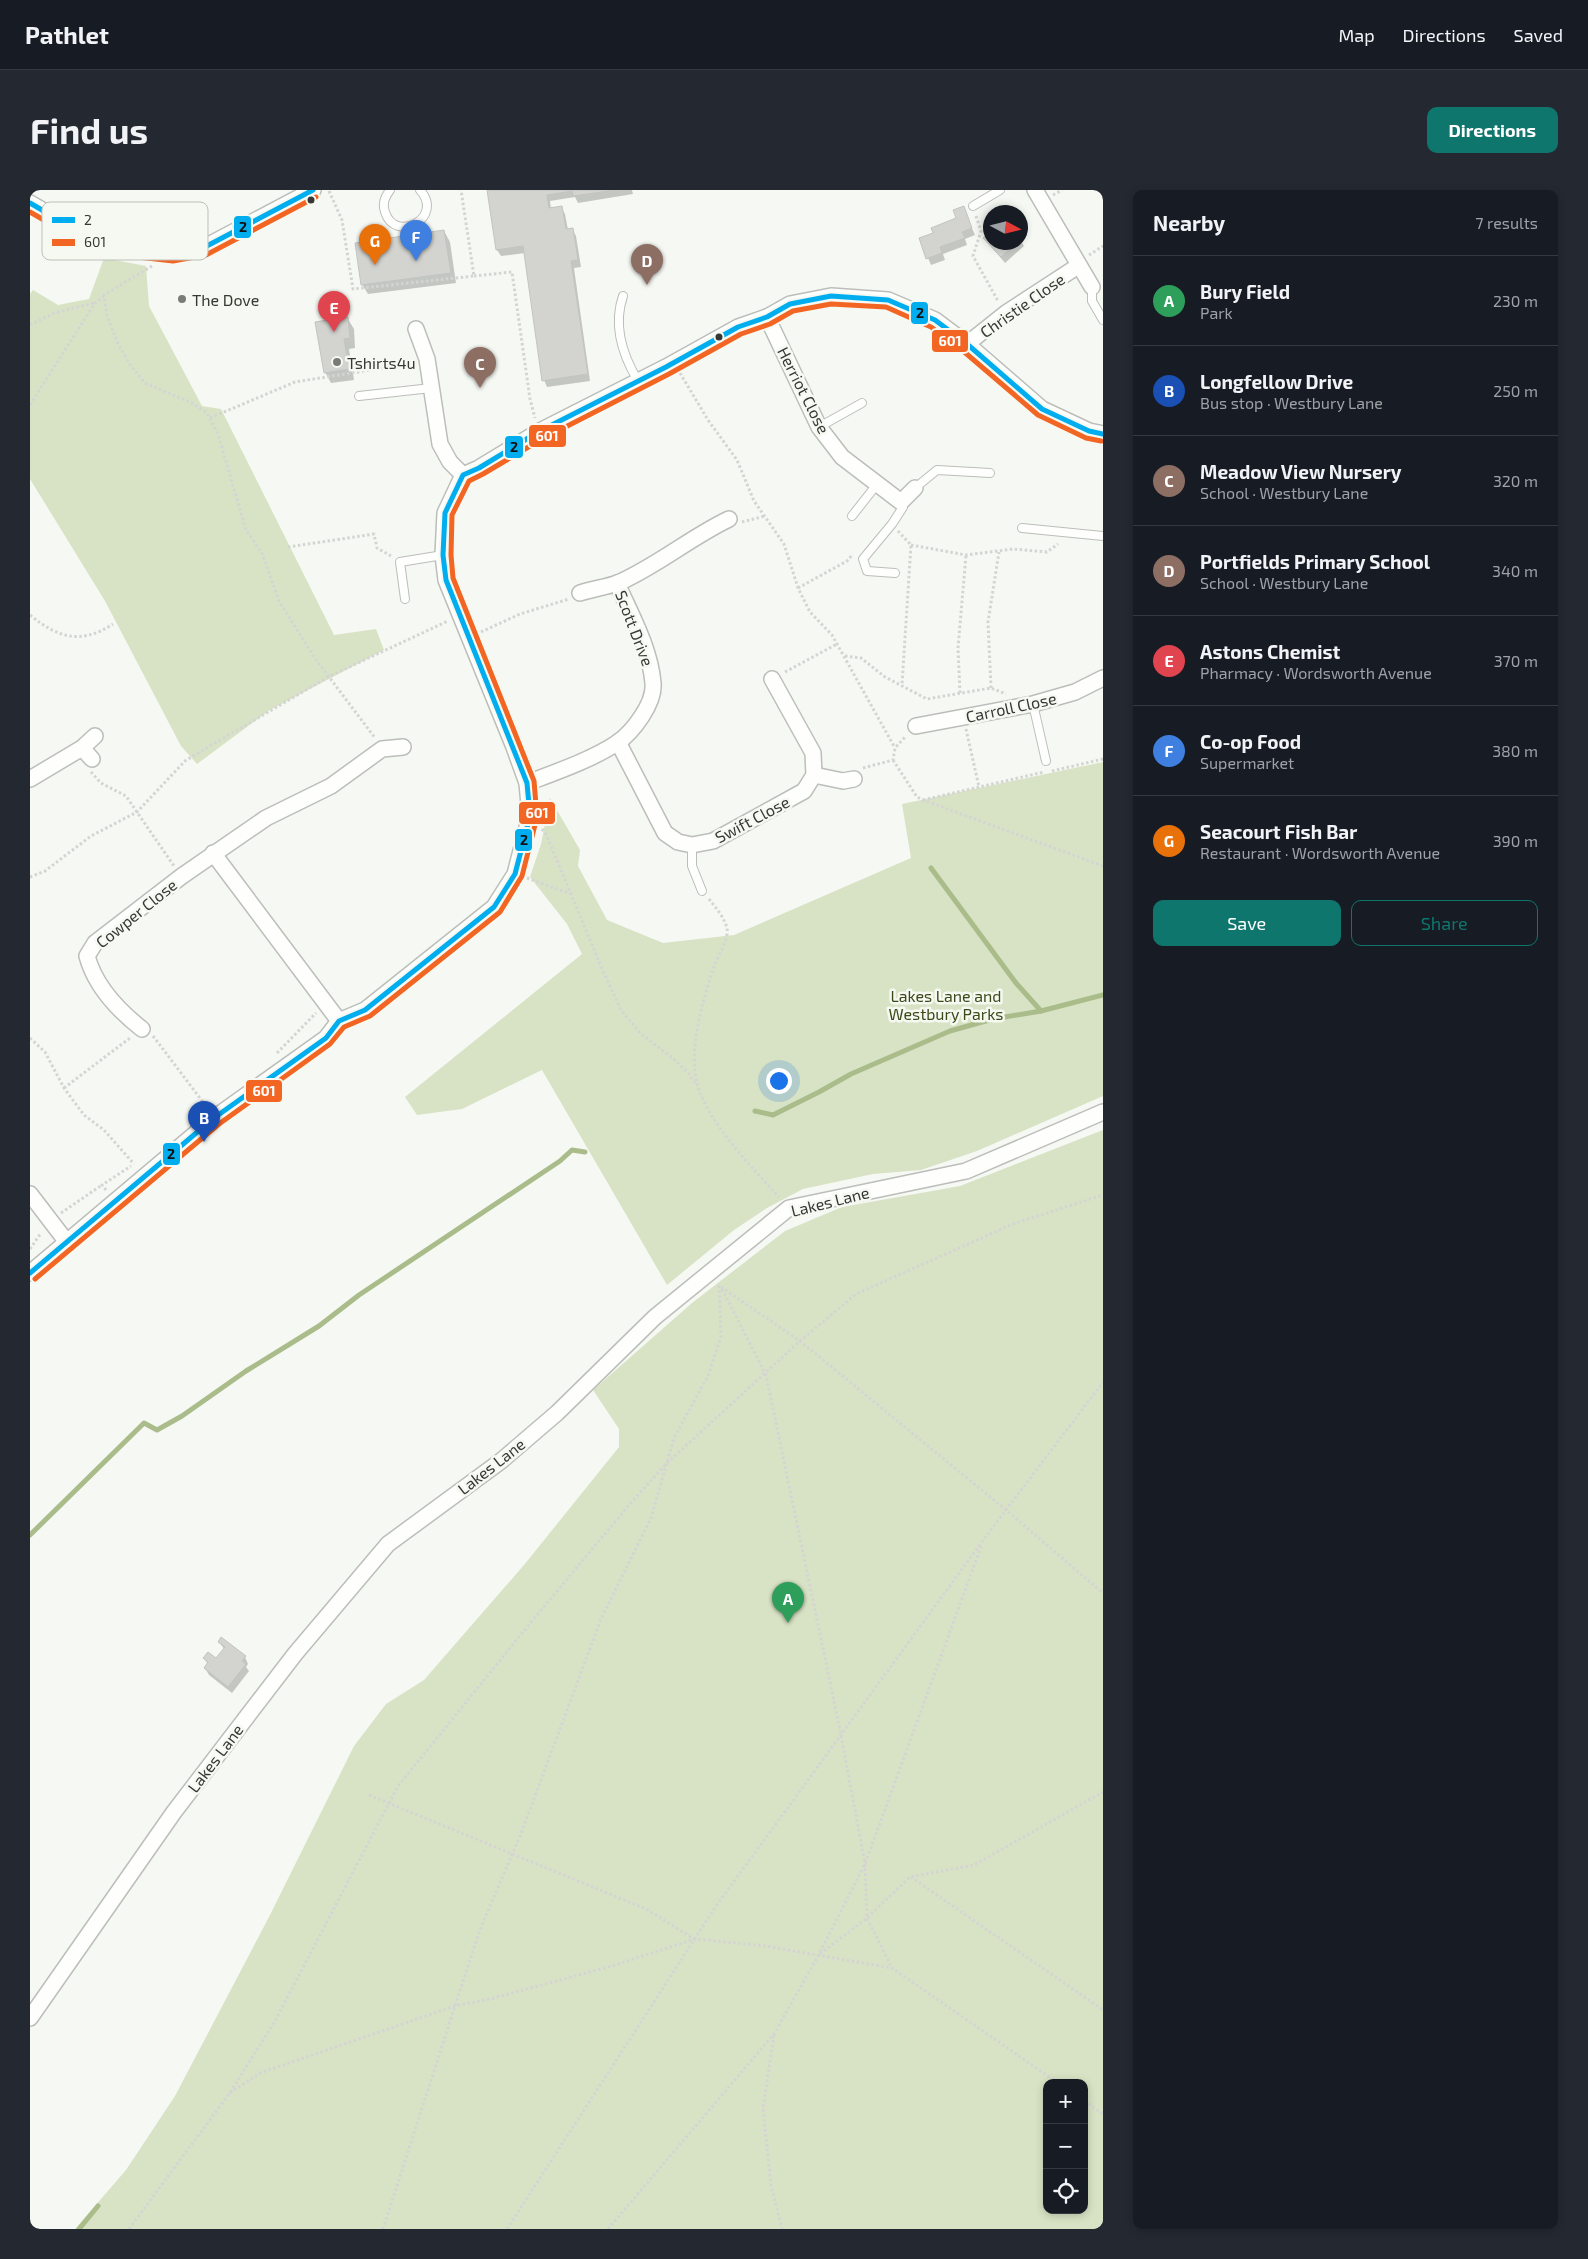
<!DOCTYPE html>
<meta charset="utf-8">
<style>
body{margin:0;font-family:"Exo 2",sans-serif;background:#242831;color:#f1f3f6}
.controls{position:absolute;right:15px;bottom:15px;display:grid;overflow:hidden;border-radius:10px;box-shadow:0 2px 8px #0003}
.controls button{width:45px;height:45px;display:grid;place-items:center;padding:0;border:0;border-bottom:1px solid #363941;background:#171b24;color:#f1f3f6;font:25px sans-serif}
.compass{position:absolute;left:953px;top:15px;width:45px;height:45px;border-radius:50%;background:#171b24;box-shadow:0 2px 8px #0003;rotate:97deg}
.you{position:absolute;left:748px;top:890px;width:18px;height:18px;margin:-12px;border:4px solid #fff;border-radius:50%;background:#1a73e8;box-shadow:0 0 0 8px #1a73e833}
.badge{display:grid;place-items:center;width:32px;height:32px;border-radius:50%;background:#0f766e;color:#fff;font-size:16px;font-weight:700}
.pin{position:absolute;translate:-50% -41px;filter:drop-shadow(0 1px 2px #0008)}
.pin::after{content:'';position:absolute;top:26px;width:18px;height:15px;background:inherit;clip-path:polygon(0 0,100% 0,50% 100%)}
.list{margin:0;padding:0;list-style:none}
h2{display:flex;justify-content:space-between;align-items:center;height:65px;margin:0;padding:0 20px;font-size:21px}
h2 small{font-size:16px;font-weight:400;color:#9ea1a6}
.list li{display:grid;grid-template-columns:32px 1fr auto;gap:15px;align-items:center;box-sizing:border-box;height:90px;padding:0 20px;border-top:1px solid #363941}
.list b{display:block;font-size:19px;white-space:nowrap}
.list p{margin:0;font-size:16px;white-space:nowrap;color:#9ea1a6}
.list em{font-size:16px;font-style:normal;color:#9ea1a6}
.actions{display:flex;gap:10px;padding:15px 20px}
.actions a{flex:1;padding:11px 0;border:1px solid #0f766e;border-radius:10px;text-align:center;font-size:18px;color:#0f766e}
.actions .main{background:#0f766e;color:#fff}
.icon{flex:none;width:28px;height:28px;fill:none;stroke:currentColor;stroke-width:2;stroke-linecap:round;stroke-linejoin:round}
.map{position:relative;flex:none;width:1073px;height:2039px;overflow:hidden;border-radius:10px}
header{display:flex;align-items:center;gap:30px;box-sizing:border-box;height:70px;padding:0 25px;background:#171b24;border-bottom:1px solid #363941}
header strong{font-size:24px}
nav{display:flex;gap:28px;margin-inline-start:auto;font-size:18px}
.intro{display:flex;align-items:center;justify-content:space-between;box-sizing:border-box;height:120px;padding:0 30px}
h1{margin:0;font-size:35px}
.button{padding:12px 22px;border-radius:10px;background:#0f766e;color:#fff;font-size:18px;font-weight:700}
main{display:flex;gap:30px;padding:0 30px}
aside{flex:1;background:#171b24;border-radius:10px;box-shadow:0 2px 8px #0003}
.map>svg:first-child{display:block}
.green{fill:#d8e3c5;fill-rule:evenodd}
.shadow{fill:#0003}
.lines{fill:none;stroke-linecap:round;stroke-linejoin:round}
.stream{stroke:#abbc8b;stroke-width:5}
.building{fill:#d3d4d0;stroke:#c3c4c1}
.service-casing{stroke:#bcbeba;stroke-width:10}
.minor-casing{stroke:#bcbeba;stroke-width:18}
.path{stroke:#d4d5d3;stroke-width:3;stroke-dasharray:2.5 2.5;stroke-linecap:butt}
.service{stroke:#fefefd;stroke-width:8}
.minor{stroke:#fefefd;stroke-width:15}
.bus-1-casing{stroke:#f6f9f2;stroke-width:9}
.bus-2-casing{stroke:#f6f9f2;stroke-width:9}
.bus-1{stroke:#00adef;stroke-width:5}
.bus-2{stroke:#f26522;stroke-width:5}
.bus-dot{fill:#373835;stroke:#f6f9f2;stroke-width:2}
.poi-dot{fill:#7a7b78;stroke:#f6f9f2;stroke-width:2}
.labels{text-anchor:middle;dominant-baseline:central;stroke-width:5;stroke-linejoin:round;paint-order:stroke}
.poi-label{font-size:16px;fill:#373835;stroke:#f6f9f2;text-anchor:start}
.street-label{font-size:16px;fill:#373835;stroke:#f6f9f2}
.park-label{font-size:16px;fill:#3a4a18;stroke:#f6f9f2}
.key{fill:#f6f9f2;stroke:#bdbfb9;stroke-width:1}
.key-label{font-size:14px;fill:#373835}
.line-badge{stroke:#f6f9f2;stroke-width:2}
.badge-label{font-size:14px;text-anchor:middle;font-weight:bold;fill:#fff}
.pale-badge-label{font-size:14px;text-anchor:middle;font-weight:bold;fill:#111}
</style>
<header>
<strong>Pathlet</strong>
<nav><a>Map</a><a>Directions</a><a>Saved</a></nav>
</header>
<div class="intro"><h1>Find us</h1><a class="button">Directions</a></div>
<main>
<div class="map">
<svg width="1073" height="2039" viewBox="0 0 1073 2039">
<rect width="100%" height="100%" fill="#f6f8f3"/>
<g class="green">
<polygon points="74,68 116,76 119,116 172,216 191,219 304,445 346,439 354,460 240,520 167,574 151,556 75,411 0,289 0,104 3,100 28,115 59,109"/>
<polygon points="1073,572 1073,906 947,961 891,980 843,984 773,999 737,1018 704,1040 637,1095 512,880 432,919 387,925 375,907 552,764 537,734 500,687 511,654 520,608 550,660 548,676 577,730 633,753 704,745 881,668 872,614"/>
<path d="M1073 940V2039H45L96 1980 145 1906 239 1727 324 1556 356 1514 394 1490 494 1375 589 1257V1239L563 1200 662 1113 755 1041 812 1017 930 996ZM1017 1893H1054V2020H1017Z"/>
</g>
<g class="shadow">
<polygon points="459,0 602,0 603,4 548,13 545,7 520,11 521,19 531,17 535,24 538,40 542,39 546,46 551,77 544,78 560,191 517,197 514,190 495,63 471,66 467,60"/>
<polygon points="933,18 945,45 935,49 937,55 913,64 915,70 901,75 898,68 904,44 928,29"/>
<polygon points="961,34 961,52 991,52 991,51 994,56 975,73 955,49 960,44 956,38"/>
<polygon points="414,41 420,52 426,93 338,104 332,94"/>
<polygon points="318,129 324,139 325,158 319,159 324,190 301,193 295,182"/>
<polygon points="189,1452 215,1467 218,1474 216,1477 219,1481 202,1503 179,1485 175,1478 178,1474 174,1468 187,1470 195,1460"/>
</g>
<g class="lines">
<g class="stream">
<polyline points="901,678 986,793 1011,821"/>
<polyline points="725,921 743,925 789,902 821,884 920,841 963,829 1011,821 1073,805"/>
<polyline points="0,1345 114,1233 127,1240 152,1226 216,1181 289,1136 329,1105 530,971 542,960 555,962"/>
<polyline points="49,2039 68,2016"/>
</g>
</g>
<g class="building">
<polygon points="457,0 586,0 543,6 542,1 517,5 519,18 532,16 536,39 543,38 548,70 541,71 558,184 512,191 493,56 466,60"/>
<polygon points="934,16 942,38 932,42 935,48 910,57 912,63 896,69 889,48 903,43 901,38 926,28 923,20"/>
<polygon points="961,32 961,52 987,52 971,67 953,48 959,43 954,38"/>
<polygon points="414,40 421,83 331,95 325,53"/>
<polygon points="318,127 320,148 314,149 319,179 294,183 285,132"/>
<polygon points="191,1447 216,1466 212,1471 216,1474 198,1497 174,1478 178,1472 173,1468 178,1462 186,1468 195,1457 188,1452"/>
</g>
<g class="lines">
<defs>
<g id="service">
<path d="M360 0C355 7 352 13 355 22 365 54 415 28 390 0"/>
<polyline points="943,16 970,0"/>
<polyline points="1062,97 1062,111 1073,130"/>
<path d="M593 106C583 135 593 166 608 191"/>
<polyline points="329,206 401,198"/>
<polyline points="789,237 832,213"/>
<polyline points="885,298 907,280 960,283"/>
<polyline points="822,326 848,293"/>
<polyline points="992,338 1073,346"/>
<polyline points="865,383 837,381 833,369 862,334 873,317 871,312"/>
<polyline points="375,409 370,372 413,365"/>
<polyline points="1003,514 1016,571"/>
<polyline points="662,655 662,676 672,701"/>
</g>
<g id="minor">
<polyline points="1005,0 1062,97"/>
<polyline points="0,13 60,48 100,59 142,64 173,58 283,0"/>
<polyline points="737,127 789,237 812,267 871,312 885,298"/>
<polyline points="386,139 397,169 410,254 420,272 433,285"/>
<polyline points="937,154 976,123 1048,76"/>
<path d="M550 403C562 399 576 397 588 393 627 376 661 347 699 329"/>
<polyline points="886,536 1003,514 1045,502 1073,488"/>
<polyline points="588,552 635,643 648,652 662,655 683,651 774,601 784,585 783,563 742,489"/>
<polyline points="52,558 62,569"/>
<polyline points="784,585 813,591 824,589"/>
<polyline points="0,589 52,558 65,546"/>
<path d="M497 593C526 582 561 570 587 553 603 542 625 513 623 493 620 458 601 425 587 393"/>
<polyline points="183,663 309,831"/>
<path d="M112 839C89 821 65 796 57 766L65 753 152 686 236 628 301 596 352 559 373 557"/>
<polyline points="0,1004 36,1051"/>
<polyline points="0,1083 184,928 296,848 309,831 335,820 464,717 485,684 500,626 497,593 484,557 416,390 413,365 415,323 433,285 449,278 508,242 636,177 708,137 737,127 760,114 801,106 858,110 905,130 937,154 1012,219 1059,241 1073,244"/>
<polyline points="0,1828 144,1622 265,1464 358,1354 471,1271 527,1223 625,1127 759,1018 936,981 1073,922"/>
</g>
</defs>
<use href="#service" class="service-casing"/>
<use href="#minor" class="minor-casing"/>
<g class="path">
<polyline points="299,1 312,30 323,99 444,86 431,0"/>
<polyline points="1023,5 1032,0"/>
<polyline points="946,26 951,41 943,66 968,111"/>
<polyline points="1059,65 1073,56"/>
<polyline points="122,76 74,105 77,126 88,154 101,176 115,193 162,213 177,223 188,244 216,340 232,363 249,411 284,467 345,548"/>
<polyline points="444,86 482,82 500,209 505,228"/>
<polyline points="0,135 24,123 64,113"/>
<polyline points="650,183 678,230 707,270 724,311 754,354 768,398 780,422 802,445 865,558"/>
<polyline points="0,215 65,113 74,106"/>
<polyline points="180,228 265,192 353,178 383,176"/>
<polyline points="712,332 735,326"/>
<polyline points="868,341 881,355 872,495"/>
<polyline points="881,355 936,365 983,359 1017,362 1028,354"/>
<polyline points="258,357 344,344 347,358 361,366"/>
<polyline points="768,398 817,371 823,364"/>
<path d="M0 425C28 448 51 455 83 434"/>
<polyline points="451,442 490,424 539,409"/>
<polyline points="815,466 831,468 855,487 897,509 961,498 976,504"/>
<polyline points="755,482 807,454"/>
<polyline points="961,498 958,432 969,362"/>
<polyline points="930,503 928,458 936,365"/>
<polyline points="936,539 949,597"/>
<polyline points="863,570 887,607 893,610 1073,676"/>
<polyline points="833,578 863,570 865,558 876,546"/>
<polyline points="1022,581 1073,569"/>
<polyline points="61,582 71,593 96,606 144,676"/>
<polyline points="893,610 1014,582"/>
<polyline points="512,639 516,644 572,779 591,820 610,843 646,871 659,884 666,894"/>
<polyline points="0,687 15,681 61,646 107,622 155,571 178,557 300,486 418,431"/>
<polyline points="497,688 541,704"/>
<path d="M679 709C686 718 694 727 697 738 699 749 689 764 685 774 673 808 657 862 668 897 679 933 723 979 749 1007"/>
<polyline points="123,846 176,916"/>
<polyline points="0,848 15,862 34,898 54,925 74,940 104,974"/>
<polyline points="247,863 286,823"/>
<polyline points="34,898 100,848"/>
<polyline points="76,1000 72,995 101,976"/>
<polyline points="31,1023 72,995"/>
<polyline points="0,1059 11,1043"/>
<polyline points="691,1097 770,1151 976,1320 1073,1403"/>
<polyline points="692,1099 736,1185 811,1545 835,1674 837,1728 862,1778"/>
<polyline points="339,1605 616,1719 664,1749"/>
<polyline points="881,1687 1073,1820"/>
<polyline points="790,1764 837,1728 880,1687 944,1675 1073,1602"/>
<polyline points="744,1845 733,1919 741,1995 752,2039"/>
<polyline points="200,1903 230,1883 425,1816 464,1808 585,1775 665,1749 735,1756 862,1778 1028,1893"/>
<polyline points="1054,1911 1073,1924"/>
<polyline points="99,2039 199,1904 244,1833 368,1596 502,1431 600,1314 636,1274 770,1151 826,1104 983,1034 1073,1005"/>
<polyline points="353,2039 449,1742 490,1646 571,1429 621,1328 644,1248 679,1184 691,1146 689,1094"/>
<polyline points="477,2039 686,1716 954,1349 1073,1192"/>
<polyline points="578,2039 744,1844 788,1766 835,1674 952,1354"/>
</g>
<use href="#service" class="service"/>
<use href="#minor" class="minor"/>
<defs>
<g id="bus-1">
<polyline points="0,13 60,48 100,59 142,64 173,58 283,0"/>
<polyline points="0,1083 184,928 296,848 309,831 335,820 464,717 485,684 500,626 497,593 416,390 413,365 415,323 433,285 449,278 508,242 636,177 708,137 737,127 760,114 801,106 858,110 905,130 937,154 1012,219 1059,241 1073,244"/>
</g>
<g id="bus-2">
<polyline points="0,22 57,55 99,66 143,71 176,65 286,7"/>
<polyline points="5,1089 189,934 300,854 314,837 340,826 470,722 492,686 507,627 504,591 423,388 421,365 422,325 439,291 453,284 512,249 639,184 711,144 740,134 763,121 801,114 856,117 901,137 932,160 1008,225 1056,248 1071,251"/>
</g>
</defs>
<use href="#bus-1" class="bus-1-casing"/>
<use href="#bus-2" class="bus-2-casing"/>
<use href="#bus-1" class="bus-1"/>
<use href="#bus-2" class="bus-2"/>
</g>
<g class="bus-dot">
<circle cx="281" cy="10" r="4.5"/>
<circle cx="689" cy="147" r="4.5"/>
</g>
<g class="poi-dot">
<circle cx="152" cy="109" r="5"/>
<circle cx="307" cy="172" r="5"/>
</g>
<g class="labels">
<g class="poi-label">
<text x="162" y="109">The Dove</text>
<text x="317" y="172">Tshirts4u</text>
</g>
<g class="street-label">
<text transform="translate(992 115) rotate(-35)">Christie Close</text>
<text transform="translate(774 200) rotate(63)">Herriot Close</text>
<text transform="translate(605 438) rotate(69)">Scott Drive</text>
<text transform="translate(981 517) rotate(-12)">Carroll Close</text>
<text transform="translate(722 629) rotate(-28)">Swift Close</text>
<text transform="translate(106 723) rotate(-39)">Cowper Close</text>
<text transform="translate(800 1011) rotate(-14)">Lakes Lane</text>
<text transform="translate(461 1276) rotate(-38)">Lakes Lane</text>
<text transform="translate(185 1568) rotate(-53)">Lakes Lane</text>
</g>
<g class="park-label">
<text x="916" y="805">Lakes Lane and<tspan x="916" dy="18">Westbury Parks</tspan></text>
</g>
</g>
<rect x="12" y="12" width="166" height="58" rx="8" class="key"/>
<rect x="22" y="27" width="23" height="6" fill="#00adef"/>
<rect x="22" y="49" width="23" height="7" fill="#f26522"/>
<g class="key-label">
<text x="54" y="35">2</text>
<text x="54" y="57">601</text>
</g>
<g class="line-badge">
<rect x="203" y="25" width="19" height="24" rx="5" fill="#00adef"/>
<rect x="880" y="111" width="19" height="24" rx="5" fill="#00adef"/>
<rect x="901" y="139" width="38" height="24" rx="5" fill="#f26522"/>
<rect x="498" y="234" width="39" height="24" rx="5" fill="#f26522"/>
<rect x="474" y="245" width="20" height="24" rx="5" fill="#00adef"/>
<rect x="488" y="611" width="38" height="24" rx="5" fill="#f26522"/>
<rect x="484" y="638" width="19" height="24" rx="5" fill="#00adef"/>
<rect x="215" y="889" width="38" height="24" rx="5" fill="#f26522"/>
<rect x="132" y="952" width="19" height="24" rx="5" fill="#00adef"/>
</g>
<g class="badge-label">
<text x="920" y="156">601</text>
<text x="517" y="251">601</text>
<text x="507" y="628">601</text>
<text x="234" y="906">601</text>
</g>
<g class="pale-badge-label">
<text x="213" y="42">2</text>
<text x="890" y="128">2</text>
<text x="484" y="262">2</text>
<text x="494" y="655">2</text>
<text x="141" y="969">2</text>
</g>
</svg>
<div class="controls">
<button>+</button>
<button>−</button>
<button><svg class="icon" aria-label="locate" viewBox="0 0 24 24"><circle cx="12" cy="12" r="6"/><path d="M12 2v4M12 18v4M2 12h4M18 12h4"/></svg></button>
</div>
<svg class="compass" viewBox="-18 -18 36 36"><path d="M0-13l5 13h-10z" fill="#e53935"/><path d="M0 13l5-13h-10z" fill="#9ea1a6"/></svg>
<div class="you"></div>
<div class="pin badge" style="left:758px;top:1433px;background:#2e9e5b">A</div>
<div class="pin badge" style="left:174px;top:952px;background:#1a4fb4">B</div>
<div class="pin badge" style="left:450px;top:198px;background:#8d6e63">C</div>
<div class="pin badge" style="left:617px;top:95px;background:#8d6e63">D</div>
<div class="pin badge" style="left:304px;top:142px;background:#e0444e">E</div>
<div class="pin badge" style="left:386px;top:71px;background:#3f7fe0">F</div>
<div class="pin badge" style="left:345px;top:75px;background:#e8710a">G</div>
</div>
<aside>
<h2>Nearby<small>7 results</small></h2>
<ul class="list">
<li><span class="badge" style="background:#2e9e5b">A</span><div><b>Bury Field</b><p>Park</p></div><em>230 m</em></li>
<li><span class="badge" style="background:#1a4fb4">B</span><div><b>Longfellow Drive</b><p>Bus stop · Westbury Lane</p></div><em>250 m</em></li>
<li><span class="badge" style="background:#8d6e63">C</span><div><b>Meadow View Nursery</b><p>School · Westbury Lane</p></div><em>320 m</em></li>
<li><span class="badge" style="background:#8d6e63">D</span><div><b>Portfields Primary School</b><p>School · Westbury Lane</p></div><em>340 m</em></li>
<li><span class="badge" style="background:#e0444e">E</span><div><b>Astons Chemist</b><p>Pharmacy · Wordsworth Avenue</p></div><em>370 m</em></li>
<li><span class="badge" style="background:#3f7fe0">F</span><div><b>Co-op Food</b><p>Supermarket</p></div><em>380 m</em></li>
<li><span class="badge" style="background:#e8710a">G</span><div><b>Seacourt Fish Bar</b><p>Restaurant · Wordsworth Avenue</p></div><em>390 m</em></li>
</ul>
<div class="actions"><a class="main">Save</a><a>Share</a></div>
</aside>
</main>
